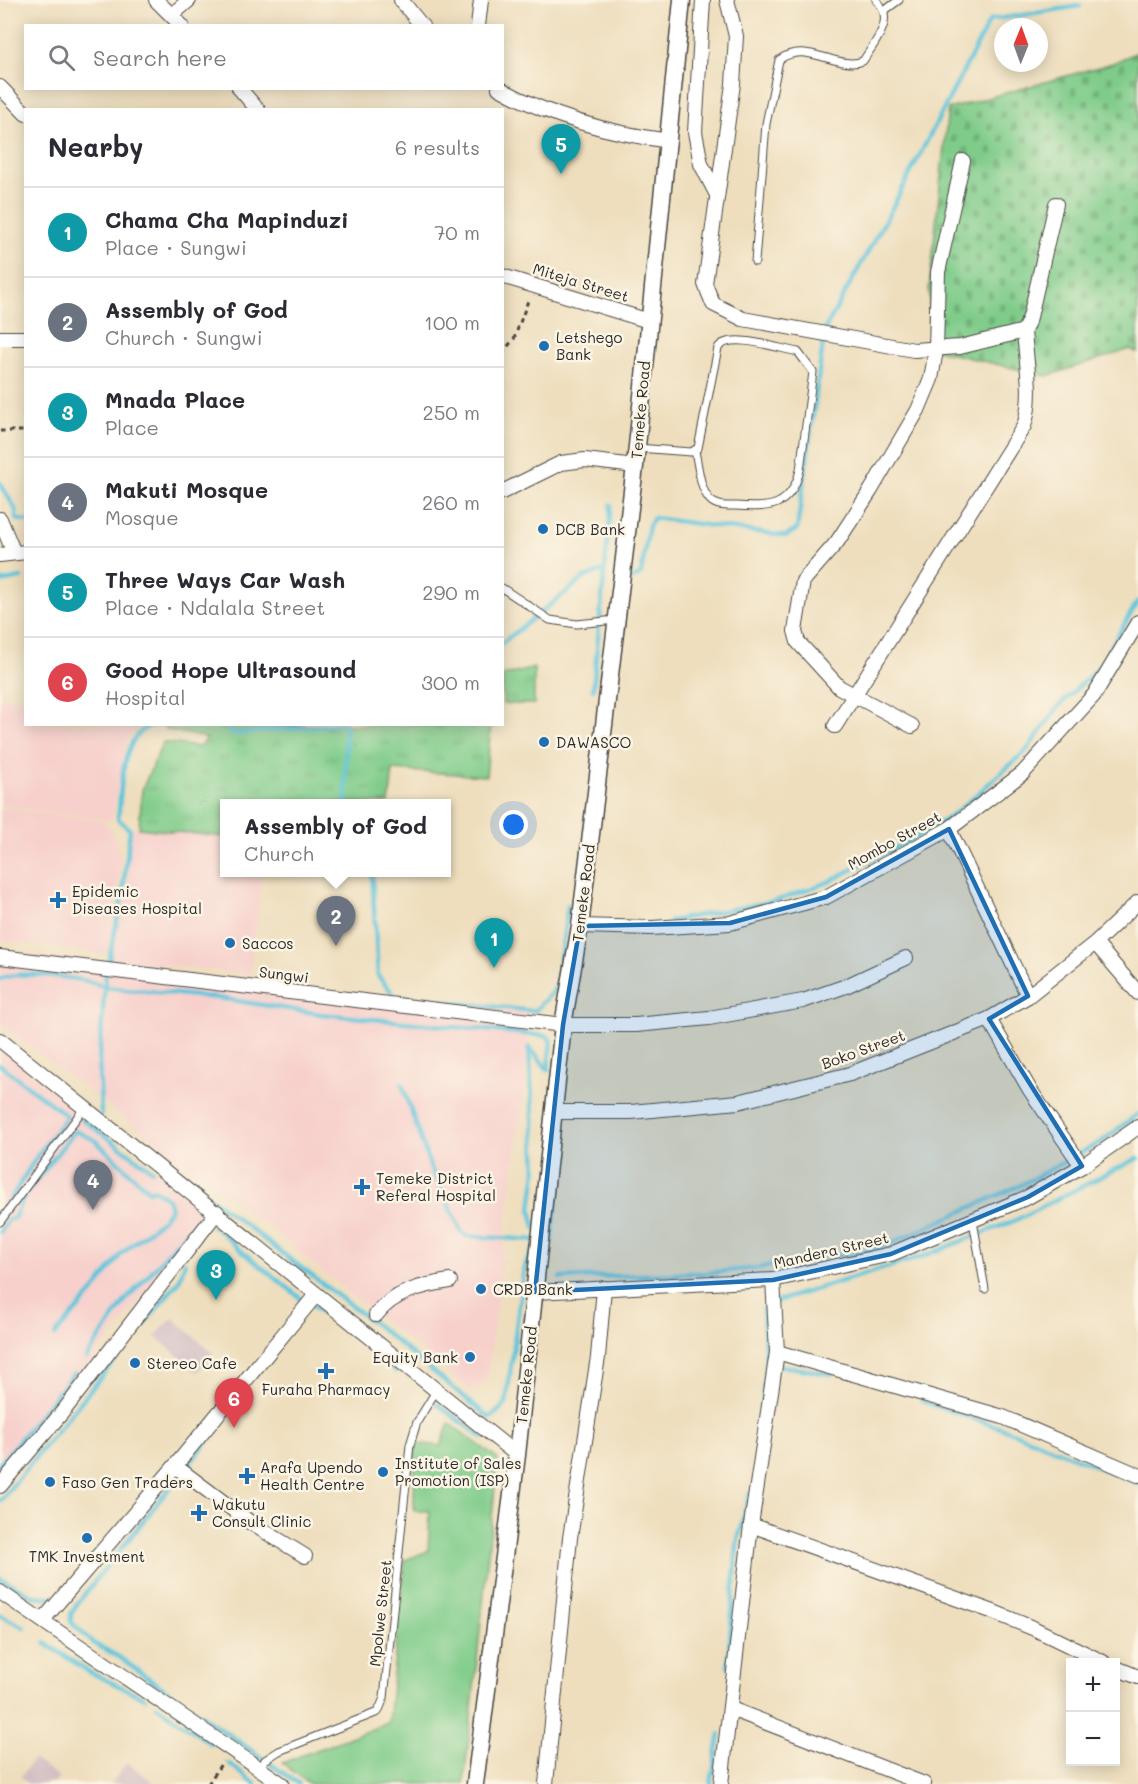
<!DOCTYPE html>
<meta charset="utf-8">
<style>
body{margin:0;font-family:Mali,sans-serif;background:#f2f2f3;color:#2b2b33}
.controls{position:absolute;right:18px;bottom:18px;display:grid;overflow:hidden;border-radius:0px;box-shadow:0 3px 15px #0003}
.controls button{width:54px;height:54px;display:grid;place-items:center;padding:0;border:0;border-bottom:2px solid #e1e1e2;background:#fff;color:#2b2b33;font:30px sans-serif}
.compass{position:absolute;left:994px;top:18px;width:54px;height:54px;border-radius:50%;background:#fff;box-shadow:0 3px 15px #0003;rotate:1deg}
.you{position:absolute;left:514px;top:825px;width:21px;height:21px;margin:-15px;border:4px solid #fff;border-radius:50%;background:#1a73e8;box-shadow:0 0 0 9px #1a73e833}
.badge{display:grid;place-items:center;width:39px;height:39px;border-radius:50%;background:#b45309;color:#fff;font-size:20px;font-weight:700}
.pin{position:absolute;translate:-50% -50px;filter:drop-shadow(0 2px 3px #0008)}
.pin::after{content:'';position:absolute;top:32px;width:21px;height:18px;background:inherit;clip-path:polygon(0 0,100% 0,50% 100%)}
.popup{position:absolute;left:220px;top:799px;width:231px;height:78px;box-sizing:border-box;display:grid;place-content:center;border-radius:0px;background:#fff;filter:drop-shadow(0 2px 4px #0005);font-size:20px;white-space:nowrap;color:#7c7c81}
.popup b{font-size:22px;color:#2b2b33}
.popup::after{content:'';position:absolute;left:50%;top:100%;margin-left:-12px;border:12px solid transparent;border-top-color:#fff}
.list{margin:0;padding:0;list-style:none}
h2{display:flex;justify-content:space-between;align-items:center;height:78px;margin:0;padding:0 24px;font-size:26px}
h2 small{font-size:20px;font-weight:400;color:#7c7c81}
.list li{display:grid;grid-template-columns:39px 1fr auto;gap:18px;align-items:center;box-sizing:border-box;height:90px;padding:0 24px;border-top:2px solid #e1e1e2}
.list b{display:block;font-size:22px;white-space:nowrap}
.list p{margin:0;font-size:20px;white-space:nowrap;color:#7c7c81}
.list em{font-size:20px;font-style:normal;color:#7c7c81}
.icon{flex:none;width:33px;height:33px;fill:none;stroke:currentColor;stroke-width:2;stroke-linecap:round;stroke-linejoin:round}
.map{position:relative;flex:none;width:1138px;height:1784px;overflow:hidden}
.search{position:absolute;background:#fff;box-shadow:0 3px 15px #0003;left:24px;top:24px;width:480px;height:66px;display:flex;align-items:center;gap:15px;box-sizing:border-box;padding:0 21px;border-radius:0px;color:#7c7c81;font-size:22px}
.panel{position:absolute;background:#fff;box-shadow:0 3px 15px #0003;left:24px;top:108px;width:480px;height:618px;border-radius:0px}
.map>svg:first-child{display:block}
.built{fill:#f7d0cc}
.industrial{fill:#d2bec3}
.grass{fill:url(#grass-tufts);stroke:#557c5a;stroke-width:1.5}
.cemetery{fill:url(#cemetery-stones);stroke:#557c5a;stroke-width:1.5}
.park{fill:#7fcc8a;stroke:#557c5a;stroke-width:1.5}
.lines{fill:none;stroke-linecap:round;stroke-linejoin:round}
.stream{stroke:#5ec4db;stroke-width:4.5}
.service-casing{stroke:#484641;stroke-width:9}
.minor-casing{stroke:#484641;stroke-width:16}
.tertiary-casing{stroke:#484641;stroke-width:19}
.path{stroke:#484641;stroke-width:3;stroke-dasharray:4.5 4.5;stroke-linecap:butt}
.service{stroke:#fff;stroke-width:7}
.minor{stroke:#fff;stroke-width:14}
.tertiary{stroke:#fff;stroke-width:16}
.marked{fill:#1f6fb2;fill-opacity:0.2;stroke:#1f6fb2;stroke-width:4.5;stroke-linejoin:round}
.poi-dot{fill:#1f6fb2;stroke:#fcf5e5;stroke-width:2}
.labels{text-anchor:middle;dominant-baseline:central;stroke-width:5;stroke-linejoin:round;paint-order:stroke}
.street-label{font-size:15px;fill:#2b2b2b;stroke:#fcf5e5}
.poi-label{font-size:15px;fill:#2b2b2b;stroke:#fcf5e5;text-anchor:start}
</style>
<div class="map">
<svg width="1138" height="1784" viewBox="0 0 1138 1784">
<defs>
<pattern id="grass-tufts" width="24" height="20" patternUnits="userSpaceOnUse" patternTransform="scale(1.5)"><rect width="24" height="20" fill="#7fcc8a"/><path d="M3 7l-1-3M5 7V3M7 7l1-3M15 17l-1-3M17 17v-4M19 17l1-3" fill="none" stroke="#6eaf77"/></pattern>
<pattern id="cemetery-stones" width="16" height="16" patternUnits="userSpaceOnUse" patternTransform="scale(1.5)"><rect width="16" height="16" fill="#7fcc8a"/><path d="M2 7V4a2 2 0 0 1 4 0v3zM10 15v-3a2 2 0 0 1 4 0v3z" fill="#6eaf77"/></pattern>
</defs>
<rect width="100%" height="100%" fill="#fcf5e5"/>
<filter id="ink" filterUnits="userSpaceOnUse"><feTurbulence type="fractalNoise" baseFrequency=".0167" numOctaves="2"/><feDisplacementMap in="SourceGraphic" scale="12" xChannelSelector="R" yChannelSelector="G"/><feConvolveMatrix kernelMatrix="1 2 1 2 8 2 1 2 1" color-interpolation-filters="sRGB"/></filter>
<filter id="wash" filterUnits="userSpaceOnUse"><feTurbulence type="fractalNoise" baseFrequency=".008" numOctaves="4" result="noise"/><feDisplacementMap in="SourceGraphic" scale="24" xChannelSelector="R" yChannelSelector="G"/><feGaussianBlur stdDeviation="1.35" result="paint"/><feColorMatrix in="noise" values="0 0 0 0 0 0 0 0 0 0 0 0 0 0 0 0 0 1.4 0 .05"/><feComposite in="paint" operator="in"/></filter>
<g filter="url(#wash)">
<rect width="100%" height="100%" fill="#eedebd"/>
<g class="built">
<polygon points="0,698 25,700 26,724 140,725 126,743 112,820 0,805"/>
<polygon points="0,808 104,821 112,832 122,860 107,954 0,940"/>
<polygon points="131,827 225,837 225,872 262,873 250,974 110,959"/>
<polygon points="8,951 342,994 527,1013 530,1018 529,1047 487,1378 471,1391 269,1228 0,1023 0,952"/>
<polygon points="0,1047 118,1145 191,1196 200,1226 0,1473"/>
</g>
<g class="industrial">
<polygon points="173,1318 214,1354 197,1372 155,1336"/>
<polygon points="33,1759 59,1777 54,1784 47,1782 45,1784 28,1784 21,1777"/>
<polygon points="127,1763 156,1784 111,1784"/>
</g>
<g class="grass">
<polygon points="534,668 534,704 503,704 503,676"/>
<polygon points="162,725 491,725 486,776 393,770 389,803 225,804 225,837 139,828 142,790 163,742 199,747 207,738 168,730"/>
</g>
<polygon class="cemetery" points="1138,52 1138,353 1130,349 1047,376 931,349 929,290 948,109 1113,63"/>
<polygon class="park" points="449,1423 498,1459 464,1784 310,1784 282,1763 388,1723 405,1560 428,1551 430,1511 414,1511 415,1443 441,1446"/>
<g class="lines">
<g class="stream">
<polyline points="0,483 16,510 16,519 26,521"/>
<polyline points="0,582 21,578"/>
<polyline points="627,582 641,574 649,525 654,518 786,536 797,529 825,329 890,212 990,20 1080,6"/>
<polyline points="502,643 584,578 604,570"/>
<polyline points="593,689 611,505"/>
<polyline points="226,724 232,734 343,724"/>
<polyline points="345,724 346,804"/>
<polyline points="372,872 378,976 391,991"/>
<polyline points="670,921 775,901 826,883 930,830 959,810 1027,750 1059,706 1100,666 1138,601"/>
<path d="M0 979C20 969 84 978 105 987L218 998 321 1014 547 1036 551 1041 548 1070 529 1047 536 1170 531 1209 535 1228"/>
<polyline points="390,996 535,1011 556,988 568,905"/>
<polyline points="0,1065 67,1116 39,1153 0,1216"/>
<polyline points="402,1084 430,1166 461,1231 466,1236 537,1240"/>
<path d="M101 1114 99 1059 106 973 122 898 130 830 118 819C122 789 119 731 157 724"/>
<polyline points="82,1119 152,1170"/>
<polyline points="153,1154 380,1328 490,1418 506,1404 524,1268 533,1250"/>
<polyline points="212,1227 214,1225 239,1249 303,1300 299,1305"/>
<polyline points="0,1232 9,1219 14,1218 26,1193 75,1131 95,1140 149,1191 154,1189 168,1199 171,1208 162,1220 122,1253 93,1292 55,1335"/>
<polyline points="552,1239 558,1186 557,1149"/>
<polyline points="560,1278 707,1273 759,1268 830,1254 851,1256 887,1245 1023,1184 1101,1142 1138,1114"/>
<polyline points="311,1305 339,1324 396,1371"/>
<polyline points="86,1358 125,1301 207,1210 205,1209"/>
<polyline points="777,1365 831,1374"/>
<polyline points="922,1401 1007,1430 1138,1483"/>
<polyline points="437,1404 483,1438"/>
<polyline points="762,1411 766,1362 763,1310 774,1302 921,1257 1014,1221 1138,1158"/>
<polyline points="0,1464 74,1373"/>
<polyline points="186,1469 246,1390"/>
<polyline points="179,1476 80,1600 71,1614 71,1622 93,1643 119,1657 299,1784"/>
<polyline points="0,1501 179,1281 185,1262"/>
<polyline points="0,1578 32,1596 58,1598"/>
<polyline points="0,1615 24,1627"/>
<polyline points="45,1643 91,1673 145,1698"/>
<polyline points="728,1666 737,1544 750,1493"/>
<polyline points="157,1706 211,1744"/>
<polyline points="230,1764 255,1784"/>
<polyline points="711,1784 720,1734"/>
</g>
</g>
</g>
<g filter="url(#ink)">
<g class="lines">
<defs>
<g id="service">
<polyline points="884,11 899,0"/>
<path d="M755 262 766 124 779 60C806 39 837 71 863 61 874 43 897 19 876 0"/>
<path d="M637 448 691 452 698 448 718 348C729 331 780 349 798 352L813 372 800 470C791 507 770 509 736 506 727 506 717 507 710 500 700 490 698 464 695 451"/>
<polyline points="502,588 550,620 577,624 616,620"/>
<polyline points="973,1221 985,1289"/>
<polyline points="0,1222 84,1108"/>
<polyline points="260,1768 265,1760 279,1751 378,1712 384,1698 410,1445 417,1422 436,1391"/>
</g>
<g id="minor">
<polyline points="156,0 182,26"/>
<polyline points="401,0 422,26"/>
<polyline points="703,0 695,132 701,164 717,195"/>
<polyline points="727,0 736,36 733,84 705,284 713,304 743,319 914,350 960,347 1024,331 1030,317 1056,204"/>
<polyline points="172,15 189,0"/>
<polyline points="478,26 481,0"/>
<polyline points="0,87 26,114"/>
<polyline points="239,88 258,110"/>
<path d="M499 88C552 118 609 133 669 141"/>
<polyline points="502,276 649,321"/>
<polyline points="0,338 26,338"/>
<polyline points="502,492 561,463 585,460 635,466"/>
<polyline points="0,519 14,553"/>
<polyline points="0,555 26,552"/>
<path d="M835 726 1024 426C1034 396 1026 362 1024 331"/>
<polyline points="912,726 839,687 798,642 795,631 803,581 837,542 871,490 918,410 931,379 936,350 938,272 963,161"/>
<polyline points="949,829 1028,996"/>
<polyline points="580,926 652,928 730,923 826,897 949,829 1023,773 1094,695 1138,622"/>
<polyline points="1095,943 1138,993"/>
<polyline points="0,957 563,1025 636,1025 709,1018 803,1001 846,986 906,958"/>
<polyline points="989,1019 1030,1090 1082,1166"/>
<polyline points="0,1040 517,1455"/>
<polyline points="554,1112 631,1112 738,1102 850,1074 989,1019 1028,996 1095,943 1138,902"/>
<polyline points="535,1292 773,1280 891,1254 1028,1197 1082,1166 1138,1127"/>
<path d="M376 1315C393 1292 423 1285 450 1281"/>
<polyline points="777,1352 1003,1417 1138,1475"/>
<polyline points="175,1466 251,1523 305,1556"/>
<polyline points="0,1486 65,1409 217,1212"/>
<polyline points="751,1525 991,1611 1035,1629 1103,1662"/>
<polyline points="0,1592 282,1784"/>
<polyline points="43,1620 175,1466 315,1296"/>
<polyline points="1116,1668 1138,1677"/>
<polyline points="731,1709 924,1784"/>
<polyline points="546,1784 570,1538 598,1357 604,1288"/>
<polyline points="721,1784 751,1525 777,1352 773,1280"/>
</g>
<polyline id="tertiary" points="475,1784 517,1455 563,1025 580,926 635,466 682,0"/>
</defs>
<use href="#service" class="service-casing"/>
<use href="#minor" class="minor-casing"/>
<use href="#tertiary" class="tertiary-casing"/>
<g class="path">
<polyline points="502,353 514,339 529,298"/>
<polyline points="0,431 26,431"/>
<polyline points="208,1784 223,1761"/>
</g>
<use href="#service" class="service"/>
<use href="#minor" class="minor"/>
<use href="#tertiary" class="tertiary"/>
</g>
</g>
<path class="marked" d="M949 829 1028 996 989 1019 1082 1166 1028 1197 891 1254 773 1280 535 1292 563 1025 580 926 730 923 826 897Z"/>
<g class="poi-dot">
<circle cx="544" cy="346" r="6"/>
<circle cx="543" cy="529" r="6"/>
<circle cx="544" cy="742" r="6"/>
<path d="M55 891h6v6h6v6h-6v6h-6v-6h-6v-6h6z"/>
<circle cx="230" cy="943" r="6"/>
<path d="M359 1178h6v6h6v6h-6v6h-6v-6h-6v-6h6z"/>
<circle cx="481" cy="1289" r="6"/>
<circle cx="470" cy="1357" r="6"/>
<circle cx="135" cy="1363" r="6"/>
<path d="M323 1362h6v6h6v6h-6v6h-6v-6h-6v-6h6z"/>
<circle cx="383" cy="1472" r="6"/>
<path d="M244 1467h6v6h6v6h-6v6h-6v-6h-6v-6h6z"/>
<circle cx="50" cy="1482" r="6"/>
<path d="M196 1504h6v6h6v6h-6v6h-6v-6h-6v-6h6z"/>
<circle cx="87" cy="1538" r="6"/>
</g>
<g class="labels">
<g class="street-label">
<text transform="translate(581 282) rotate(17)">Miteja Street</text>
<text transform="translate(640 410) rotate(-85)">Temeke Road</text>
<text transform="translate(894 840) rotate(-29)">Mombo Street</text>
<text transform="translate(583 893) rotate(-83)">Temeke Road</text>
<text transform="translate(284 974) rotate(7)">Sungwi</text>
<text transform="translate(863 1049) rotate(-20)">Boko Street</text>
<text transform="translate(831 1250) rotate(-13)">Mandera Street</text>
<text transform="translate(526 1375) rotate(-84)">Temeke Road</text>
<text transform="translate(380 1613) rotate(-84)">Mpolwe Street</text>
</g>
<g class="poi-label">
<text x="556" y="337">Letshego<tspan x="556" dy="17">Bank</tspan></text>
<text x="555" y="529">DCB Bank</text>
<text x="556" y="742">DAWASCO</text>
<text x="72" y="891">Epidemic<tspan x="72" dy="17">Diseases Hospital</tspan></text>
<text x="242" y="943">Saccos</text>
<text x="376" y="1178">Temeke District<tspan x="376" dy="17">Referal Hospital</tspan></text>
<text x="493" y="1289">CRDB Bank</text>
<text x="458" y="1357" text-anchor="end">Equity Bank</text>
<text x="147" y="1363">Stereo Cafe</text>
<text x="326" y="1389" text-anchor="middle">Furaha Pharmacy</text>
<text x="395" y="1463">Institute of Sales<tspan x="395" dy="17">Promotion (ISP)</tspan></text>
<text x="260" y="1467">Arafa Upendo<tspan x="260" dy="17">Health Centre</tspan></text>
<text x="62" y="1482">Faso Gen Traders</text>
<text x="212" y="1504">Wakutu<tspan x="212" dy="17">Consult Clinic</tspan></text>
<text x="87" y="1556" text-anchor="middle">TMK Investment</text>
</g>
</g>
</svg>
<div class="controls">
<button>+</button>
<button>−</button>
</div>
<svg class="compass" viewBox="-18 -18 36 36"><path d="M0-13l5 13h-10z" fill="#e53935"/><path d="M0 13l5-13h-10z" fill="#7c7c81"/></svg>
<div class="you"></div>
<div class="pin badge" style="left:494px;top:968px;background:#0f9aa8">1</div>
<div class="pin badge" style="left:336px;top:946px;background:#6b7280">2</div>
<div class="popup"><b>Assembly of God</b>Church</div>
<div class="pin badge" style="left:216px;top:1300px;background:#0f9aa8">3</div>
<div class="pin badge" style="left:93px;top:1210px;background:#6b7280">4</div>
<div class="pin badge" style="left:561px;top:174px;background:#0f9aa8">5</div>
<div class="pin badge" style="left:234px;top:1428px;background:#e0444e">6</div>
<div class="search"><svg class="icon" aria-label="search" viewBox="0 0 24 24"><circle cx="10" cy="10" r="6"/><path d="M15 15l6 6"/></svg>Search here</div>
<section class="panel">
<h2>Nearby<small>6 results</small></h2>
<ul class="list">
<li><span class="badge" style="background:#0f9aa8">1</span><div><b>Chama Cha Mapinduzi</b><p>Place · Sungwi</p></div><em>70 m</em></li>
<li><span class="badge" style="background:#6b7280">2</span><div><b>Assembly of God</b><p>Church · Sungwi</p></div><em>100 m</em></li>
<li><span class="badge" style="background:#0f9aa8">3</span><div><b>Mnada Place</b><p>Place</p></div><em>250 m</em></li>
<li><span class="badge" style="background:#6b7280">4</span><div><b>Makuti Mosque</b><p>Mosque</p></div><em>260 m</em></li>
<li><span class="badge" style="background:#0f9aa8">5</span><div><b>Three Ways Car Wash</b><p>Place · Ndalala Street</p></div><em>290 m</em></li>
<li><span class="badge" style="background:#e0444e">6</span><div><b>Good Hope Ultrasound</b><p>Hospital</p></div><em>300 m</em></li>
</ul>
</section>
</div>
